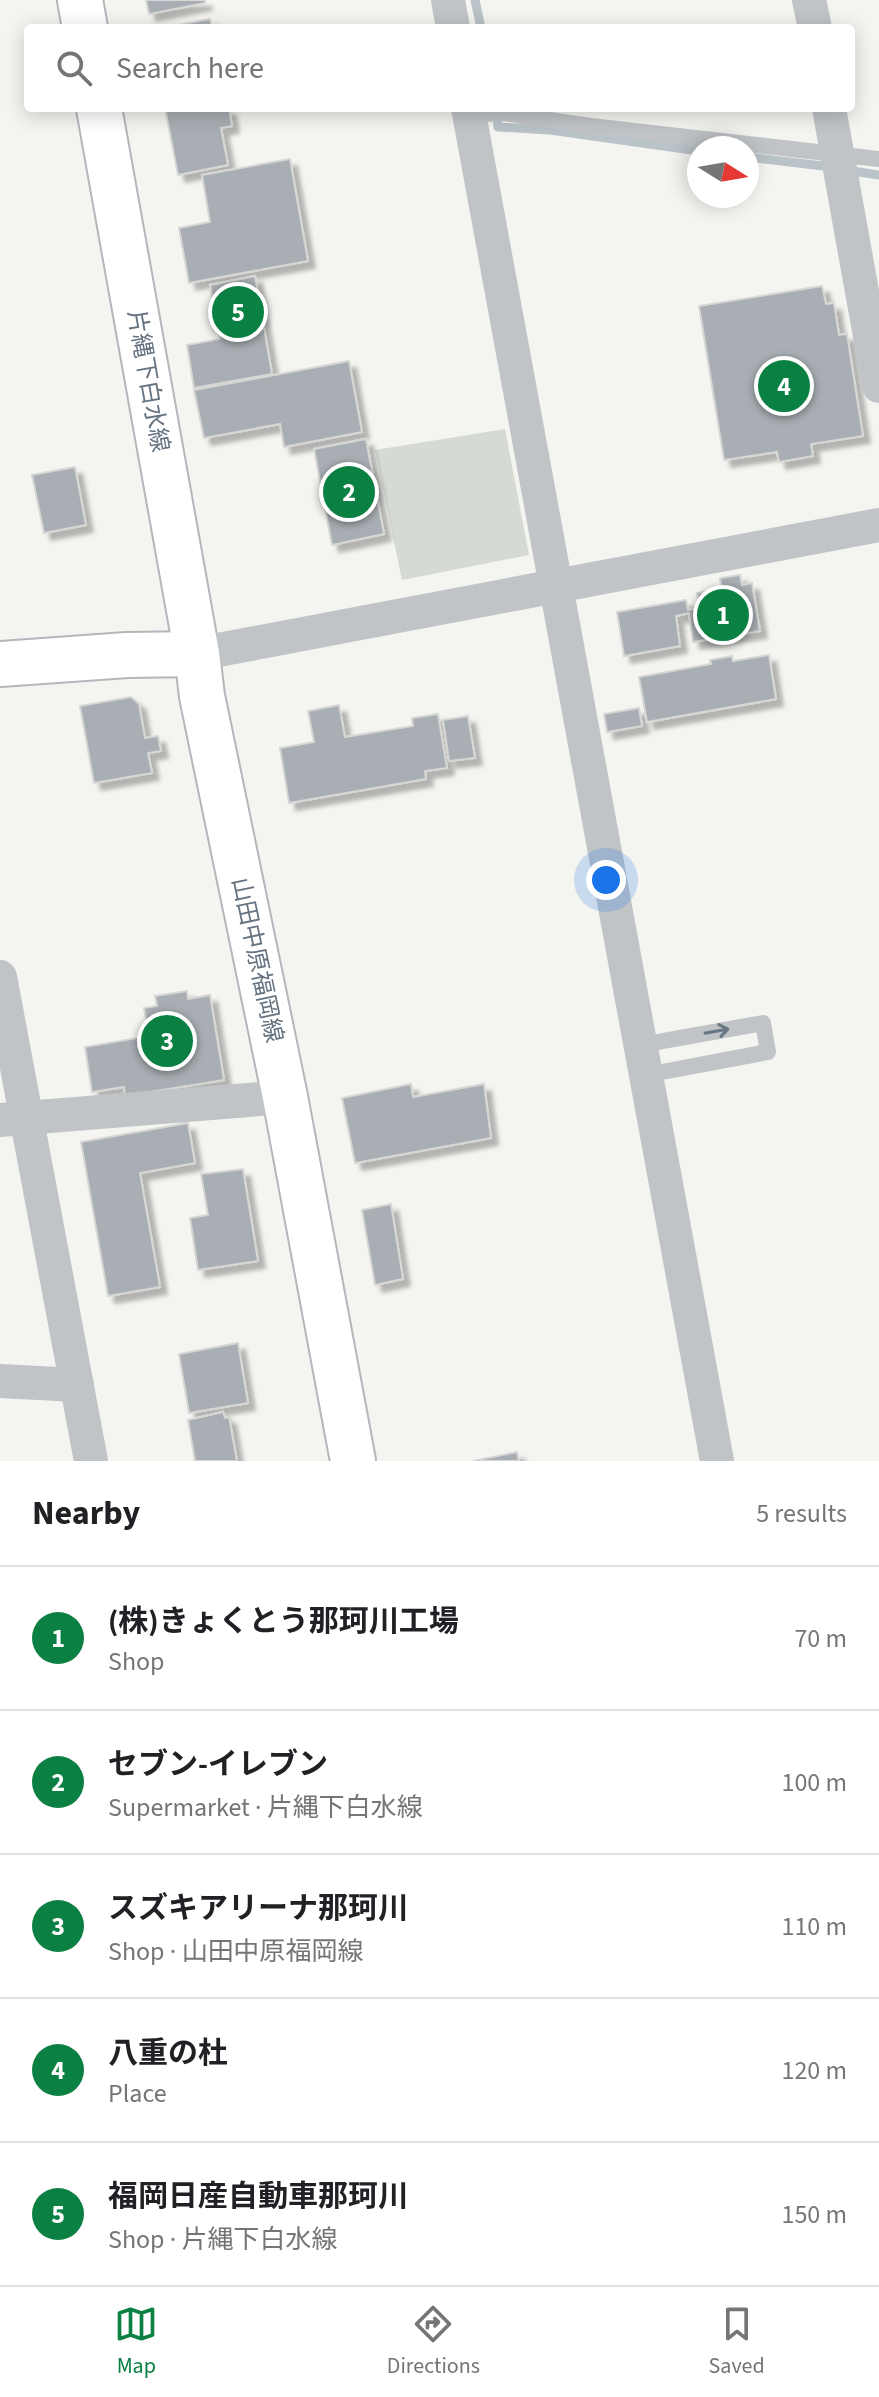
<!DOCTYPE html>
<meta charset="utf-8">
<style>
body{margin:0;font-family:"Source Sans 3","Noto Sans JP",sans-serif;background:#f6f6f6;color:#202124}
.compass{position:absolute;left:687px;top:136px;width:72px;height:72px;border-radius:50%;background:#fff;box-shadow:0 4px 20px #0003;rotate:101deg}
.you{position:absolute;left:606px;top:880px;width:28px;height:28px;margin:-20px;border:6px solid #fff;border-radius:50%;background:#1a73e8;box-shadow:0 0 0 12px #1a73e833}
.badge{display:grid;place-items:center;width:52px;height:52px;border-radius:50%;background:#0b8043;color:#fff;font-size:26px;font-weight:700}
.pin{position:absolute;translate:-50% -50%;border:4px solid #fff;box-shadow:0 2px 8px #0006}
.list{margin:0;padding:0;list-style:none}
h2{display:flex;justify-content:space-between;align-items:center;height:104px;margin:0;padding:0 32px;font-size:34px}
h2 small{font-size:26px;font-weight:400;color:#757577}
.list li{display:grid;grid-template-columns:52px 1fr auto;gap:24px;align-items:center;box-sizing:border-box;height:144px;padding:0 32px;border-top:2px solid #e0e0e0}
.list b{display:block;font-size:30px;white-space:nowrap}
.list p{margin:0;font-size:26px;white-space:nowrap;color:#757577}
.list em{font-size:26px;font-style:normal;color:#757577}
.icon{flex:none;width:44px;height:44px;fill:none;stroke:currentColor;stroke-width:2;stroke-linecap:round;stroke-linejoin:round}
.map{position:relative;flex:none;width:879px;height:1461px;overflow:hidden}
.search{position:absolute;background:#fff;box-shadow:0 4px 20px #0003;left:24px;right:24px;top:24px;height:88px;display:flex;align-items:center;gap:20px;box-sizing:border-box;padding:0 28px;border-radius:8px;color:#757577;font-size:30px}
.sheet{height:824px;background:#fff}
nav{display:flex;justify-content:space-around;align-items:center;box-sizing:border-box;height:112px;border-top:2px solid #e0e0e0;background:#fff;font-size:22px;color:#757577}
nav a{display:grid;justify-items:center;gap:4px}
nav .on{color:#0b8043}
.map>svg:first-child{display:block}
.green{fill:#d5dbd2}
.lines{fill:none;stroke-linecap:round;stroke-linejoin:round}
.stream{stroke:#bac3c8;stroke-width:9}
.building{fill:#a8aeb3;stroke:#d6d6d4;stroke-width:2;filter:url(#shadow)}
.secondary-casing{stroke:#b3b7bb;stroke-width:48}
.lane{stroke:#c0c4c7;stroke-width:16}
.street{stroke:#c0c4c7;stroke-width:34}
.secondary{stroke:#fff;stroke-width:44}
.oneway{stroke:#6a7784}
.labels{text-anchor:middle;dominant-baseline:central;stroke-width:8;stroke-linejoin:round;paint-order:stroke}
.street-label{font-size:24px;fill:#667380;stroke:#fff}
</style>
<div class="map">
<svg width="879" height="1461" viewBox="0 0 879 1461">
<defs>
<filter id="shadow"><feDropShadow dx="7" dy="7" stdDeviation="2" flood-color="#0004"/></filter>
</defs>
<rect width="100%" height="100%" fill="#f4f4f1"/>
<polygon class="green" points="505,429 529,555 402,580 375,450"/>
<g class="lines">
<g class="stream">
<polyline points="475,0 481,28"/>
<polyline points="496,111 498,127 550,130 699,151"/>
<polyline points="747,157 831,167"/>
<polyline points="846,170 879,175"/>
</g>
</g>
<g class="building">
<polygon points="146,0 205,0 205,3 149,14"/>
<polygon points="210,19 212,28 167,28 167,27"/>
<polygon points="165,108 229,108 232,126 221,128 228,165 178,175"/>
<polygon points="290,159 308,261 189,283 179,228 210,222 202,175"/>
<polygon points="255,276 272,374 194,388 187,345 220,339 210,285"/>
<polygon points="822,286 826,304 834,303 839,335 847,334 863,436 811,444 813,456 779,462 777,452 724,460 699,306"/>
<polygon points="349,361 362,432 284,447 280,424 204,438 194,390"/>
<polygon points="366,439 384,534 332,545 314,449"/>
<polygon points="75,467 86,525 44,533 32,475"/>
<polygon points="740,575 742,585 752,583 760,631 693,642 689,613 676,616 680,646 624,656 617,612 686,600 688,610 700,608 697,593 722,589 720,578"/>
<polygon points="769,655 776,699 647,722 639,677 711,664 710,660 732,656 733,661"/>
<polygon points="131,697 139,704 145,738 158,736 161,751 148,753 152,773 94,783 80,706"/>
<polygon points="339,705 345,737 413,726 412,718 438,714 447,768 425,771 426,779 289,803 280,748 314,742 308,711"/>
<polygon points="639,708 642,726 607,732 604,714"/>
<polygon points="468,716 475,758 449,761 443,720"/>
<polygon points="187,991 188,999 210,995 224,1080 125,1096 124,1087 92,1092 85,1047 149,1036 144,1008 157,1006 155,996"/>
<polygon points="411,1084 413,1097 484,1084 491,1138 355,1163 342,1098"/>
<polygon points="188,1123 195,1163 140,1173 160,1287 108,1296 81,1142"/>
<polygon points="243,1169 258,1261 198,1270 190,1218 208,1215 201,1174"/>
<polygon points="391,1204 403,1279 375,1285 362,1210"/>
<polygon points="238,1343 248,1403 189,1413 179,1354"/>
<polygon points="223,1412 225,1418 229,1417 237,1461 195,1461 188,1420"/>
<polygon points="517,1452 519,1461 473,1461"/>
</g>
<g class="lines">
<defs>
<g id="secondary">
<polyline points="80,0 85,28"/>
<polyline points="99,108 197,654 202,696 285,1097 353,1461"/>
<polyline points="0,664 127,655 197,654"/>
</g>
</defs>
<use href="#secondary" class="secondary-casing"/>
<g class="lane">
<polyline points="470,115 503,113 591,126 879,159"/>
<polyline points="640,1045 763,1023 768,1052 646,1075"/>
</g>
<g class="street">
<polyline points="448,0 453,28"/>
<polyline points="809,0 815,28"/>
<polyline points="468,108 717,1461"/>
<polyline points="829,108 879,386"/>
<polyline points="197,654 879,525"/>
<polyline points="0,977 91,1461"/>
<polyline points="0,1120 285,1097"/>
<polyline points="0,1381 77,1385"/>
</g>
<use href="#secondary" class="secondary"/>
</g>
<defs><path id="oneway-shaft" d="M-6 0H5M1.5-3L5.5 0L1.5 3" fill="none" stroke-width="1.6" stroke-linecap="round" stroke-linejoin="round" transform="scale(2)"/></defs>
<use class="oneway" href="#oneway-shaft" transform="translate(717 1031) rotate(-10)"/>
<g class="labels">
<g class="street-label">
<text transform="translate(148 381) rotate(80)">片縄下白水線</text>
<text transform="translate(257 960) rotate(78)">山田中原福岡線</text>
</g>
</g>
</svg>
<svg class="compass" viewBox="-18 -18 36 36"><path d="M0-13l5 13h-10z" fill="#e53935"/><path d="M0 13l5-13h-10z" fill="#757577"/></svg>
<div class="you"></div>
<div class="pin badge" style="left:723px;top:615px">1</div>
<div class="pin badge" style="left:349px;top:492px">2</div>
<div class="pin badge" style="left:167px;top:1041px">3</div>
<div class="pin badge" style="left:784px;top:386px">4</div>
<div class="pin badge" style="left:238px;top:312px">5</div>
<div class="search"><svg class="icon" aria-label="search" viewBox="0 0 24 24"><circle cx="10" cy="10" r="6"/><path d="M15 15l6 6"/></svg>Search here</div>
</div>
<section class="sheet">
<h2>Nearby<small>5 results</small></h2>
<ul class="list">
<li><span class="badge">1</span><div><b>(株)きょくとう那珂川工場</b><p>Shop</p></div><em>70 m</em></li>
<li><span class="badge">2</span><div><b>セブン-イレブン</b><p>Supermarket · 片縄下白水線</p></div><em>100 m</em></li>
<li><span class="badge">3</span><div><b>スズキアリーナ那珂川</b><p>Shop · 山田中原福岡線</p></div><em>110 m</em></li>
<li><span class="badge">4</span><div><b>八重の杜</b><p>Place</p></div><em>120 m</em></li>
<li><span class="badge">5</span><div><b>福岡日産自動車那珂川</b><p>Shop · 片縄下白水線</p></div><em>150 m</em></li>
</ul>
</section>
<nav>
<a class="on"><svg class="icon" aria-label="map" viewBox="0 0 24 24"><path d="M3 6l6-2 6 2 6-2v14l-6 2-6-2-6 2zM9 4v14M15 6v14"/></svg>Map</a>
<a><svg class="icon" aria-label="directions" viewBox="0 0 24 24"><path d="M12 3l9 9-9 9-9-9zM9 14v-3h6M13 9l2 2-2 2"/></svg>Directions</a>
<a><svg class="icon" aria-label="saved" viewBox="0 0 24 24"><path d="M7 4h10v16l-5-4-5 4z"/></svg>Saved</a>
</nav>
